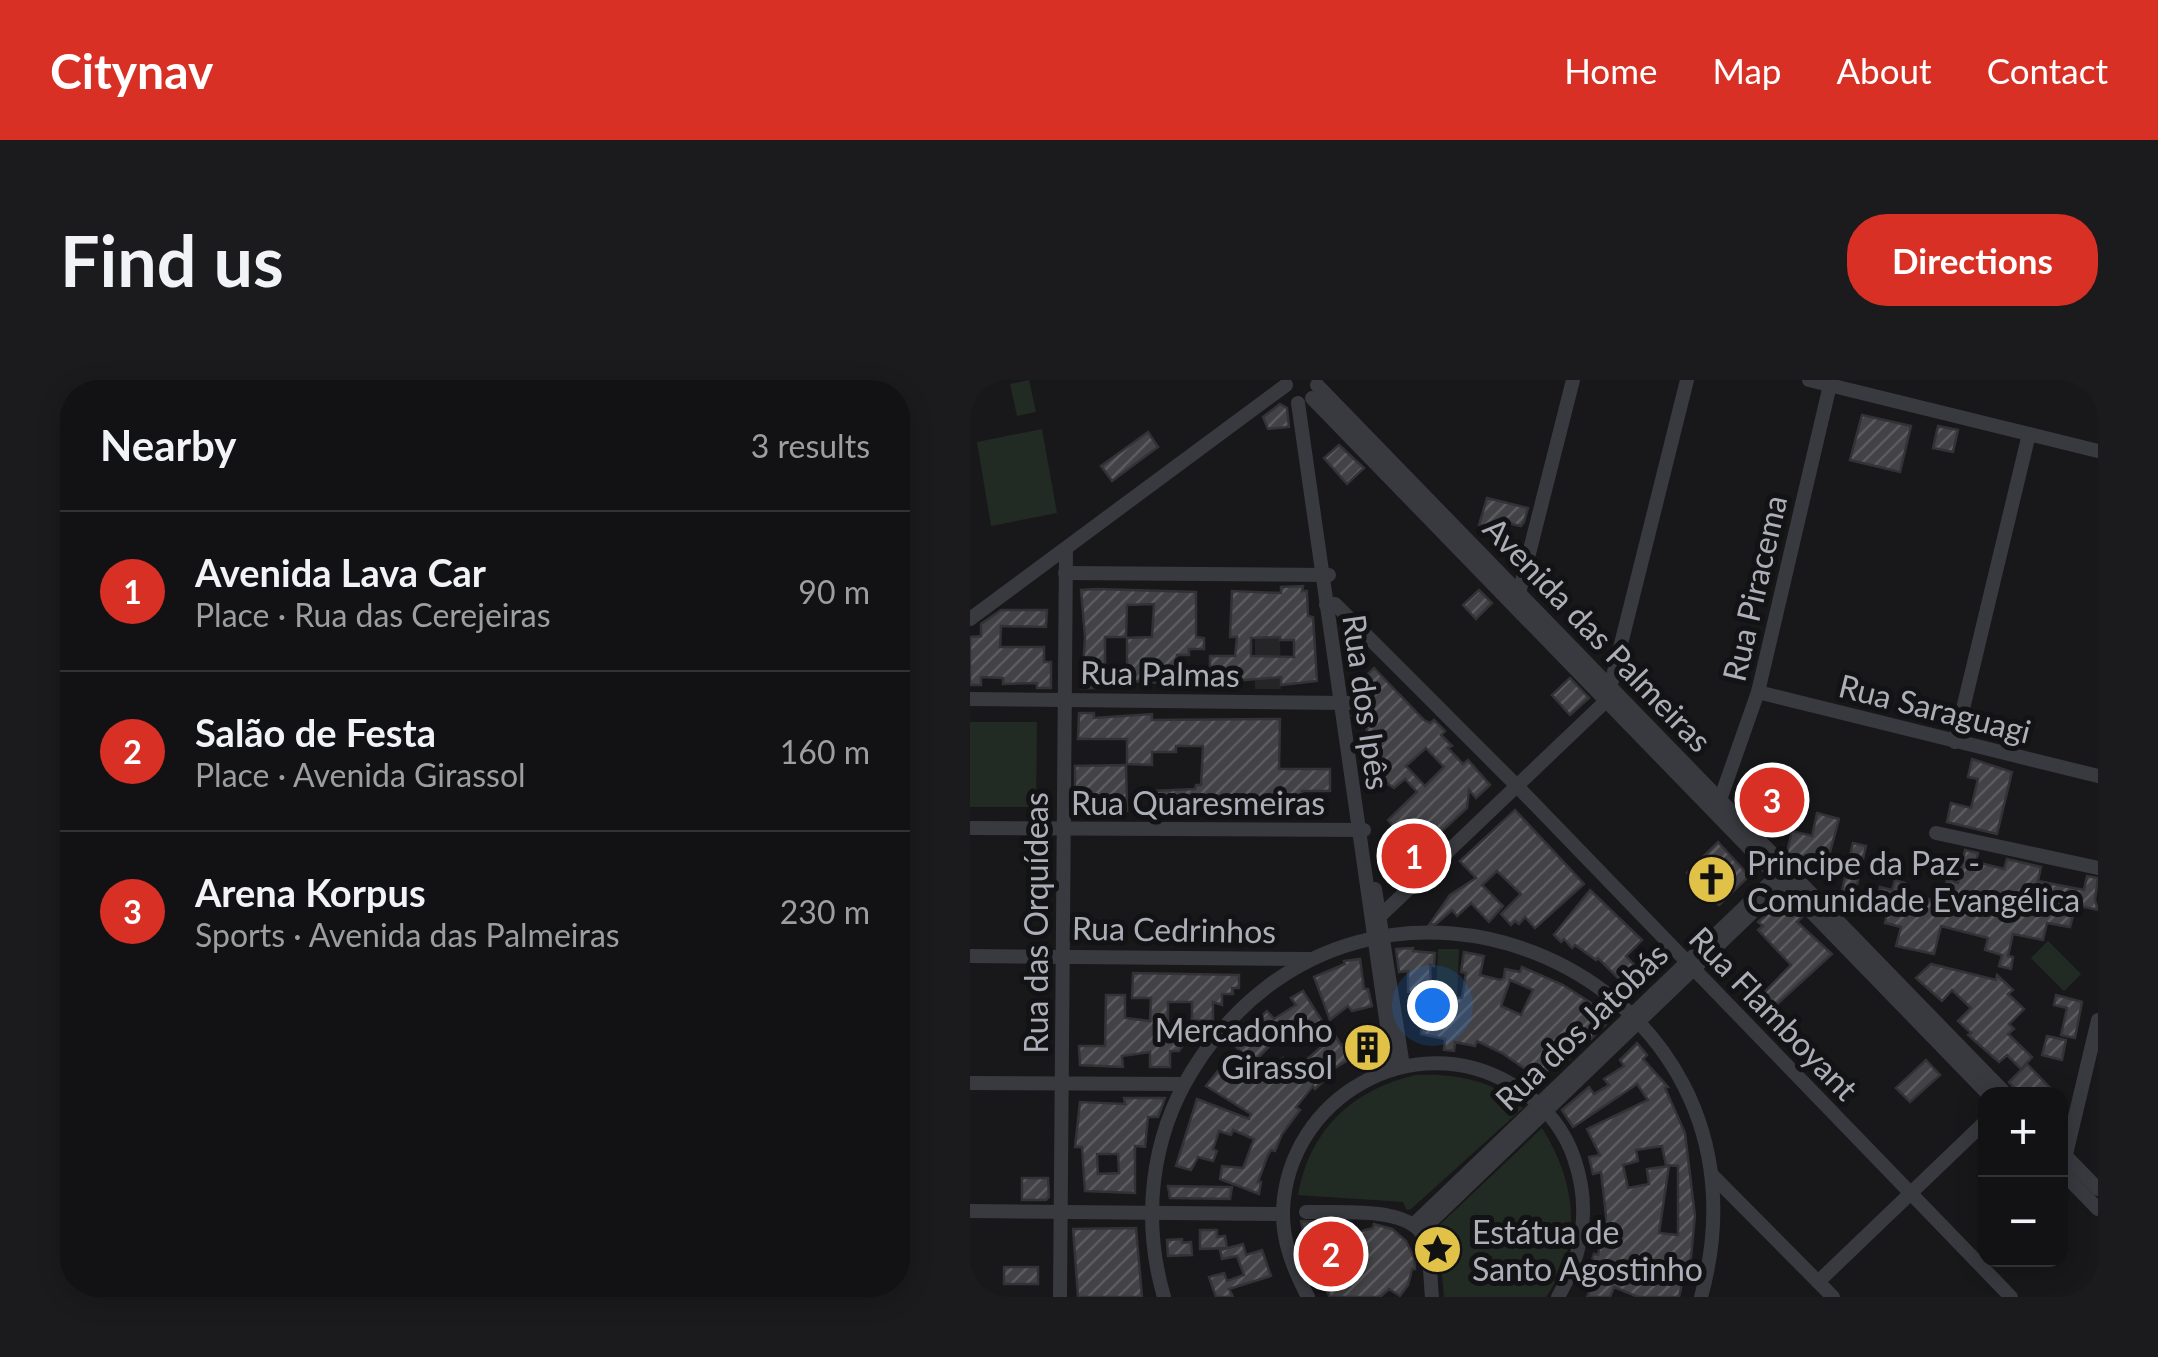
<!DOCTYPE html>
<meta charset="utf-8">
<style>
body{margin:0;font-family:Lato,sans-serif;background:#1b1b1d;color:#f1f3f6}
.controls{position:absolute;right:30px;bottom:30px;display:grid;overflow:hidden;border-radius:20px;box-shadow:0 5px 25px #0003}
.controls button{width:90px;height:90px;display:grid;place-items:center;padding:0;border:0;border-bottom:2px solid #313234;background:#121214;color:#f1f3f6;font:50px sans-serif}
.you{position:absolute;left:462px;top:625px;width:35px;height:35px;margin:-25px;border:8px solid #fff;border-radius:50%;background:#1a73e8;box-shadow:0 0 0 15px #1a73e833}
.badge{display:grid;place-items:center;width:65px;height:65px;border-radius:50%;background:#d93025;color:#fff;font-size:32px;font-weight:700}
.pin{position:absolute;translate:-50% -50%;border:5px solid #fff;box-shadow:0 2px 10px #0006}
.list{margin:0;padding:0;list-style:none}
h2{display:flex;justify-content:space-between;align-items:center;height:130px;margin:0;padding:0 40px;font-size:42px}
h2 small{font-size:32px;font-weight:400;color:#9c9ea0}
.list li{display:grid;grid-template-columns:65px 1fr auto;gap:30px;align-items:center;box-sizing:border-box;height:160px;padding:0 40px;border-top:2px solid #313234}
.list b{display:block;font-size:38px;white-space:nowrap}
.list p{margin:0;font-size:32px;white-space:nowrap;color:#9c9ea0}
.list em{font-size:32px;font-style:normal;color:#9c9ea0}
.map{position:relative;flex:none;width:1128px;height:917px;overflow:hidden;border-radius:40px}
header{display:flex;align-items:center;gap:60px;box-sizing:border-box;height:140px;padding:0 50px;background:#d93025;color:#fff}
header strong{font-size:48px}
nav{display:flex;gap:55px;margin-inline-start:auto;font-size:35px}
.intro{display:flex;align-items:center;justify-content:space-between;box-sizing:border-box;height:240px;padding:0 60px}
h1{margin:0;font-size:70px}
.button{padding:25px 45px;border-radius:40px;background:#d93025;color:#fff;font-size:35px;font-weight:700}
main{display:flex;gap:60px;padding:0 60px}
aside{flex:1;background:#121214;border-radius:40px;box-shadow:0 5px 25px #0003}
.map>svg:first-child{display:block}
.built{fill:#252427}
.green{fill:#222a24}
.building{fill:url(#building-hatch);stroke:#333236;stroke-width:2.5;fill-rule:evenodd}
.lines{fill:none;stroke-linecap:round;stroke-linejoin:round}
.minor{stroke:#393a3f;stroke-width:14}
.labels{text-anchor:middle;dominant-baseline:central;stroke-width:10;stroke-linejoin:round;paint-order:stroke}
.street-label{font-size:32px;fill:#acaeb8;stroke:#131315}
.poi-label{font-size:32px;fill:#acaeb8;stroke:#131315;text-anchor:start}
</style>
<header>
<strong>Citynav</strong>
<nav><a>Home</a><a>Map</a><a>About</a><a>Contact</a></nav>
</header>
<div class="intro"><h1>Find us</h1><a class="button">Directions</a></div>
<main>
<aside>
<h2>Nearby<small>3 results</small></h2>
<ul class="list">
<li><span class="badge">1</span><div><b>Avenida Lava Car</b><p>Place · Rua das Cerejeiras</p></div><em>90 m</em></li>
<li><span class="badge">2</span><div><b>Salão de Festa</b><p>Place · Avenida Girassol</p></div><em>160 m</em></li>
<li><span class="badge">3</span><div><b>Arena Korpus</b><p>Sports · Avenida das Palmeiras</p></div><em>230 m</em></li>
</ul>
</aside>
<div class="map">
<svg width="1128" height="917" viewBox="0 0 1128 917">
<defs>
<pattern id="building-hatch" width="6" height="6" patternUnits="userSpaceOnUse" patternTransform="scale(2.5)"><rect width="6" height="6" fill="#434347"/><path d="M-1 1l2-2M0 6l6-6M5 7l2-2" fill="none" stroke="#5b5c5f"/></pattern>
</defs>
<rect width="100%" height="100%" fill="#18181a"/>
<polygon class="built" points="285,258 310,258 311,309 285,309"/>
<g class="green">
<polygon points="59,0 66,32 47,36 40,4"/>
<polygon points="72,49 87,133 21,146 7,62"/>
<polygon points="0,342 67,342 66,427 0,427"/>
<polygon points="1078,561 1111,594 1094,611 1061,578"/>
<polygon points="468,569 489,569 487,616 466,616"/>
<path d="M446 695C484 693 525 700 553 728L441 829 437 830 433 822 328 815C339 751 382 709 446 695Z"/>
<path d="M572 748C606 802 614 863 576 917H474L469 862 461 860 462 852Z"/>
</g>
<g class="building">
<polygon points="310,24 317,28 319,47 298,49 293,37"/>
<polygon points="892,35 941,46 930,92 880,80"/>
<polygon points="968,46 988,50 983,72 963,68"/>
<polygon points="178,52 188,67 142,101 131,86"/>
<polygon points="369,65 394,88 377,104 354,78"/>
<polygon points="517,118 558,128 554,142 551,146 528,141 526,148 509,145"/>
<path d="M333 206 332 211H337L338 236 343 237 347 301 311 305V297L240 303V276H265L267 257H260L262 211 311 213V207ZM310 257V260H324V277L281 276V258Z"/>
<path d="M127 209 226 212V257L234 258V269H219V275H207L206 304 146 300V304L126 303V308H112L115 257 111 210ZM184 224 182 257 157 258V287H135V257H156L157 225Z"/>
<polygon points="509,210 522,223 506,239 493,225"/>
<polygon points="31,230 77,230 76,247 31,246 30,267 74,267 74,282 81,282 81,308 67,308 67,303 33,304 33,298 11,297 11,305 0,305 0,257 11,256 11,244"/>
<path d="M404 288 454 340 460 343 464 340 475 351 471 355 482 366 478 368 493 384 498 380 520 405 506 418 499 410 497 428 461 461 445 486 435 475 419 490 413 483 424 472 413 460 425 448 418 440 447 412 435 399 424 408 418 404 407 409 394 334 383 335 404 315 390 302ZM456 368 474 387 455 406 436 386Z"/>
<polygon points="600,298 619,318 600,335 582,315"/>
<polygon points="109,333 124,333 124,338 182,334 182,340 310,339 309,389 360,389 360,411 332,411 332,433 309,432 296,428 183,426 183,411 225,409 226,405 231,405 233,366 206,366 206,372 182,372 182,385 157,384 157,359 108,359"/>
<polygon points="1002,379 1042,392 1027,454 977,442 981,423 1001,428 1008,399 998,397"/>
<polygon points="156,385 157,431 105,431 105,386"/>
<polygon points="801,394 815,398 802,445 789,442"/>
<polygon points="545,430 614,504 565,548 555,537 549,544 545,541 541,545 531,534 551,514 527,491 512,505 533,526 519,542 501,523 487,536 482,530 466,544 459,545 480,515 506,498 490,481"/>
<polygon points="847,433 869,439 856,487 835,482 834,489 817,472 822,451 842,456"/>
<polygon points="748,462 779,496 749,525 717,493"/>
<polygon points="883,463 896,466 883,522 870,519"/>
<polygon points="995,470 1008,473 1006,482 1034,489 1037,479 1071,487 1068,501 1114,510 1117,496 1128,498 1125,520 1128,530 1106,525 1100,547 1077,543 1073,560 1043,554 1038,576 1043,577 1041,589 1029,586 1032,575 1015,570 1018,558 971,546 964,574 926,566 931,547 915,543 919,524 907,521 910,507 922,510 925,500 935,503 933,513 970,522 977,500 988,503"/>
<polygon points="620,510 672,560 656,576 676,598 659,609 628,578 626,580 605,565 602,568 594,559 591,562 584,555"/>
<polygon points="814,519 832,537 827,542 862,574 793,637 782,625 821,585 788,550 793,546 788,542"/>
<polygon points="443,568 443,571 465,573 464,586 460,585 461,612 438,612 438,591 429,592 426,569"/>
<path d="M494 572 514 576 510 595 530 600 534 598 535 589 550 592 552 587 593 605 629 628 631 626 643 637 621 659 618 657 591 688 584 683 570 699 532 673 507 661 505 666 485 662 484 671 474 670 475 659 451 654 455 617 492 618 496 593 491 592ZM540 600 563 610 551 635 531 626Z"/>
<polygon points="390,579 394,609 398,609 402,626 382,631 378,626 360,640 344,597 375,584 374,581"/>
<polygon points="961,584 1026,600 1027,595 1043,610 1038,614 1054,629 1039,644 1044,649 1038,654 1062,677 1051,689 1037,675 1029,682 998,655 1001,653 988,641 1001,628 982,610 972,621 946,598"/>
<polygon points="163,593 269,595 269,608 262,608 263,614 252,614 252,625 243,622 243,641 222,640 222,622 198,622 198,647 222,647 222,661 216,661 209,671 200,671 200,687 180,687 180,672 152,676 153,687 110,685 109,666 135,666 136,615 155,615 155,638 180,641 181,618 162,618"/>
<polygon points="333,611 354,644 328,665 325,662 340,644 330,635 283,683 263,664 297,631 304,639 326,625 321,618"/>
<polygon points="1086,615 1112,622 1105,658 1091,655 1097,628 1084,625"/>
<polygon points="365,655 371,665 408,657 410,670 383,677 362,690 363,692 345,709 343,706 326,727 330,730 312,754 305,771 301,770 297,777 288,802 291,802 289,814 250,799 252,786 273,788 284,759 263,750 261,755 249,751 243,769 247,771 243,781 228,777 221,790 206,786 227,719 279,739 281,734 236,706 252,686 268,697 276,686 293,698 313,678 326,689"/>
<polygon points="1077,656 1096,660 1092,680 1072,675"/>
<path d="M667 663 677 675 673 679 698 707 695 708 715 753 725 836 720 887 716 886 709 917H668L644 907 640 917H617L623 904 616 901 617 895 624 874 628 875 636 836 631 792 623 794 619 777 630 775 617 749 678 720 667 704 603 747 592 730 619 707 624 714 639 705 634 699 654 686 650 680ZM692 766 696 785 708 786V855L689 853 699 786 677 789 679 804 658 808 653 785 668 781 666 770Z"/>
<polygon points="956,680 970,695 940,722 926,708"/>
<polygon points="1057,684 1086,714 1049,714 1039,702"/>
<path d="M154 718H195L188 737H178L175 767 165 766V813L115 811 112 767H105L110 722 155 724ZM127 774H148L149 793 128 794Z"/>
<polygon points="52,798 78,798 79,817 76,820 52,820"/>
<polygon points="198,806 253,807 262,807 260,819 200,818"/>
<polygon points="331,841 366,842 374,856 403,848 404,844 422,849 436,861 444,878 445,889 442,889 438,905 430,916 419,909 410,917 360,917 339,882"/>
<polygon points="166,848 172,917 108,917 103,849"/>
<polygon points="230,850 247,850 247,857 255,856 257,868 230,869"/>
<polygon points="212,859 212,863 221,862 222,875 198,876 197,860"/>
<polygon points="273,864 276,875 292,870 301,896 259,909 263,917 246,917 239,897 254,893 257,901 274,895 267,876 252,879 250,870"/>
<rect x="34" y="887" width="34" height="17"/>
</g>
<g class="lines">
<g class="minor">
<polyline points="839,0 1128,71"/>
<polyline points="347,5 1036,714"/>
<polyline points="342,18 1018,714"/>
<polyline points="328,23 423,688"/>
<polyline points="95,193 359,195"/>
<polyline points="548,217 603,0"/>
<polyline points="356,225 365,224 547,406 1041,917"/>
<polyline points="0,239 316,5"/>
<polyline points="788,312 1128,396"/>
<polyline points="0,319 378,323"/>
<polyline points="985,362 1059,54"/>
<polyline points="750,420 788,312 860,5"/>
<polyline points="0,448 394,450"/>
<polyline points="966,453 1128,488"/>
<polyline points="405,509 433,686"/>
<polyline points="405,541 637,320 717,0"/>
<polyline points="0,576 341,579"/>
<polyline points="0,703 214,704"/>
<polyline points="1090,770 1128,809"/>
<polyline points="1090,790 1128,829"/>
<polyline points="1092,791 1128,640"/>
<polyline points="742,795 863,917"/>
<polyline points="0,831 313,834"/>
<path d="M336 832C367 833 444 825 455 860 461 878 460 899 462 917"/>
<polyline points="444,844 811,492"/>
<polyline points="451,851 818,498"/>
<polyline points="848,902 1016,741"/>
<polyline points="90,917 96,170"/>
<path d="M194 917C172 841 180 759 222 691 395 410 821 593 731 917"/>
<path d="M338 917C324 890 312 862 313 830 318 717 443 646 541 704 570 721 593 746 604 778 621 827 614 872 588 917"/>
</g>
</g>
<defs>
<symbol id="church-disc" viewBox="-11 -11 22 22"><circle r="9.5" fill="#e1c248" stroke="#131315"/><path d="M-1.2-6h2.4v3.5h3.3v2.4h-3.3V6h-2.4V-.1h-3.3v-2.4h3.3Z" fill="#111"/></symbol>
<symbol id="building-disc" viewBox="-11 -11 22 22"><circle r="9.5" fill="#e1c248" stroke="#131315"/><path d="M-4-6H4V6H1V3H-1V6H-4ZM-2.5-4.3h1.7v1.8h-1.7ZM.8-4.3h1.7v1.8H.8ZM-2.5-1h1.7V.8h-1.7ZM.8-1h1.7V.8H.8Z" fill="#111"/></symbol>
<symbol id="sight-disc" viewBox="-11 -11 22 22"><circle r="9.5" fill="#e1c248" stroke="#131315"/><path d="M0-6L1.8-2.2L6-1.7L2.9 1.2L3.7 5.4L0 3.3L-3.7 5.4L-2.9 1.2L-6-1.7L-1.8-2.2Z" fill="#111"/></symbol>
</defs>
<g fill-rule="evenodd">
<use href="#church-disc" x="714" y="472" width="55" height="55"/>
<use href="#building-disc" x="370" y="640" width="55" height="55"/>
<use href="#sight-disc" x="440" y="842" width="55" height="55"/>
</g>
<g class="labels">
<g class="street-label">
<text transform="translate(784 208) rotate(-77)">Rua Piracema</text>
<text transform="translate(628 254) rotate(46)">Avenida das Palmeiras</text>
<text transform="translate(190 293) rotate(1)">Rua Palmas</text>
<text transform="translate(397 322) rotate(82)">Rua dos Ipês</text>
<text transform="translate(965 328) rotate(14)">Rua Saraguagi</text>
<text x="228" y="422">Rua Quaresmeiras</text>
<text transform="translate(65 543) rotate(-90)">Rua das Orquídeas</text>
<text transform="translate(204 549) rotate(1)">Rua Cedrinhos</text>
<text transform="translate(804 633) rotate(46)">Rua Flamboyant</text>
<text transform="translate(611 646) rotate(-44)">Rua dos Jatobás</text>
</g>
<g class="poi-label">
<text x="777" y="482">Principe da Paz -<tspan x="777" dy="37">Comunidade Evangélica</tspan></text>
<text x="363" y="649" text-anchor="end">Mercadonho<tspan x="363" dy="37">Girassol</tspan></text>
<text x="502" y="851">Estátua de<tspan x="502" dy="37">Santo Agostinho</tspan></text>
</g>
</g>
</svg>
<div class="controls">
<button>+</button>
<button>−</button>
</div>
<div class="you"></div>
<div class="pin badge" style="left:444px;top:476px">1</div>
<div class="pin badge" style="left:361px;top:874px">2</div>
<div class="pin badge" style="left:802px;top:420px">3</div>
</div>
</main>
